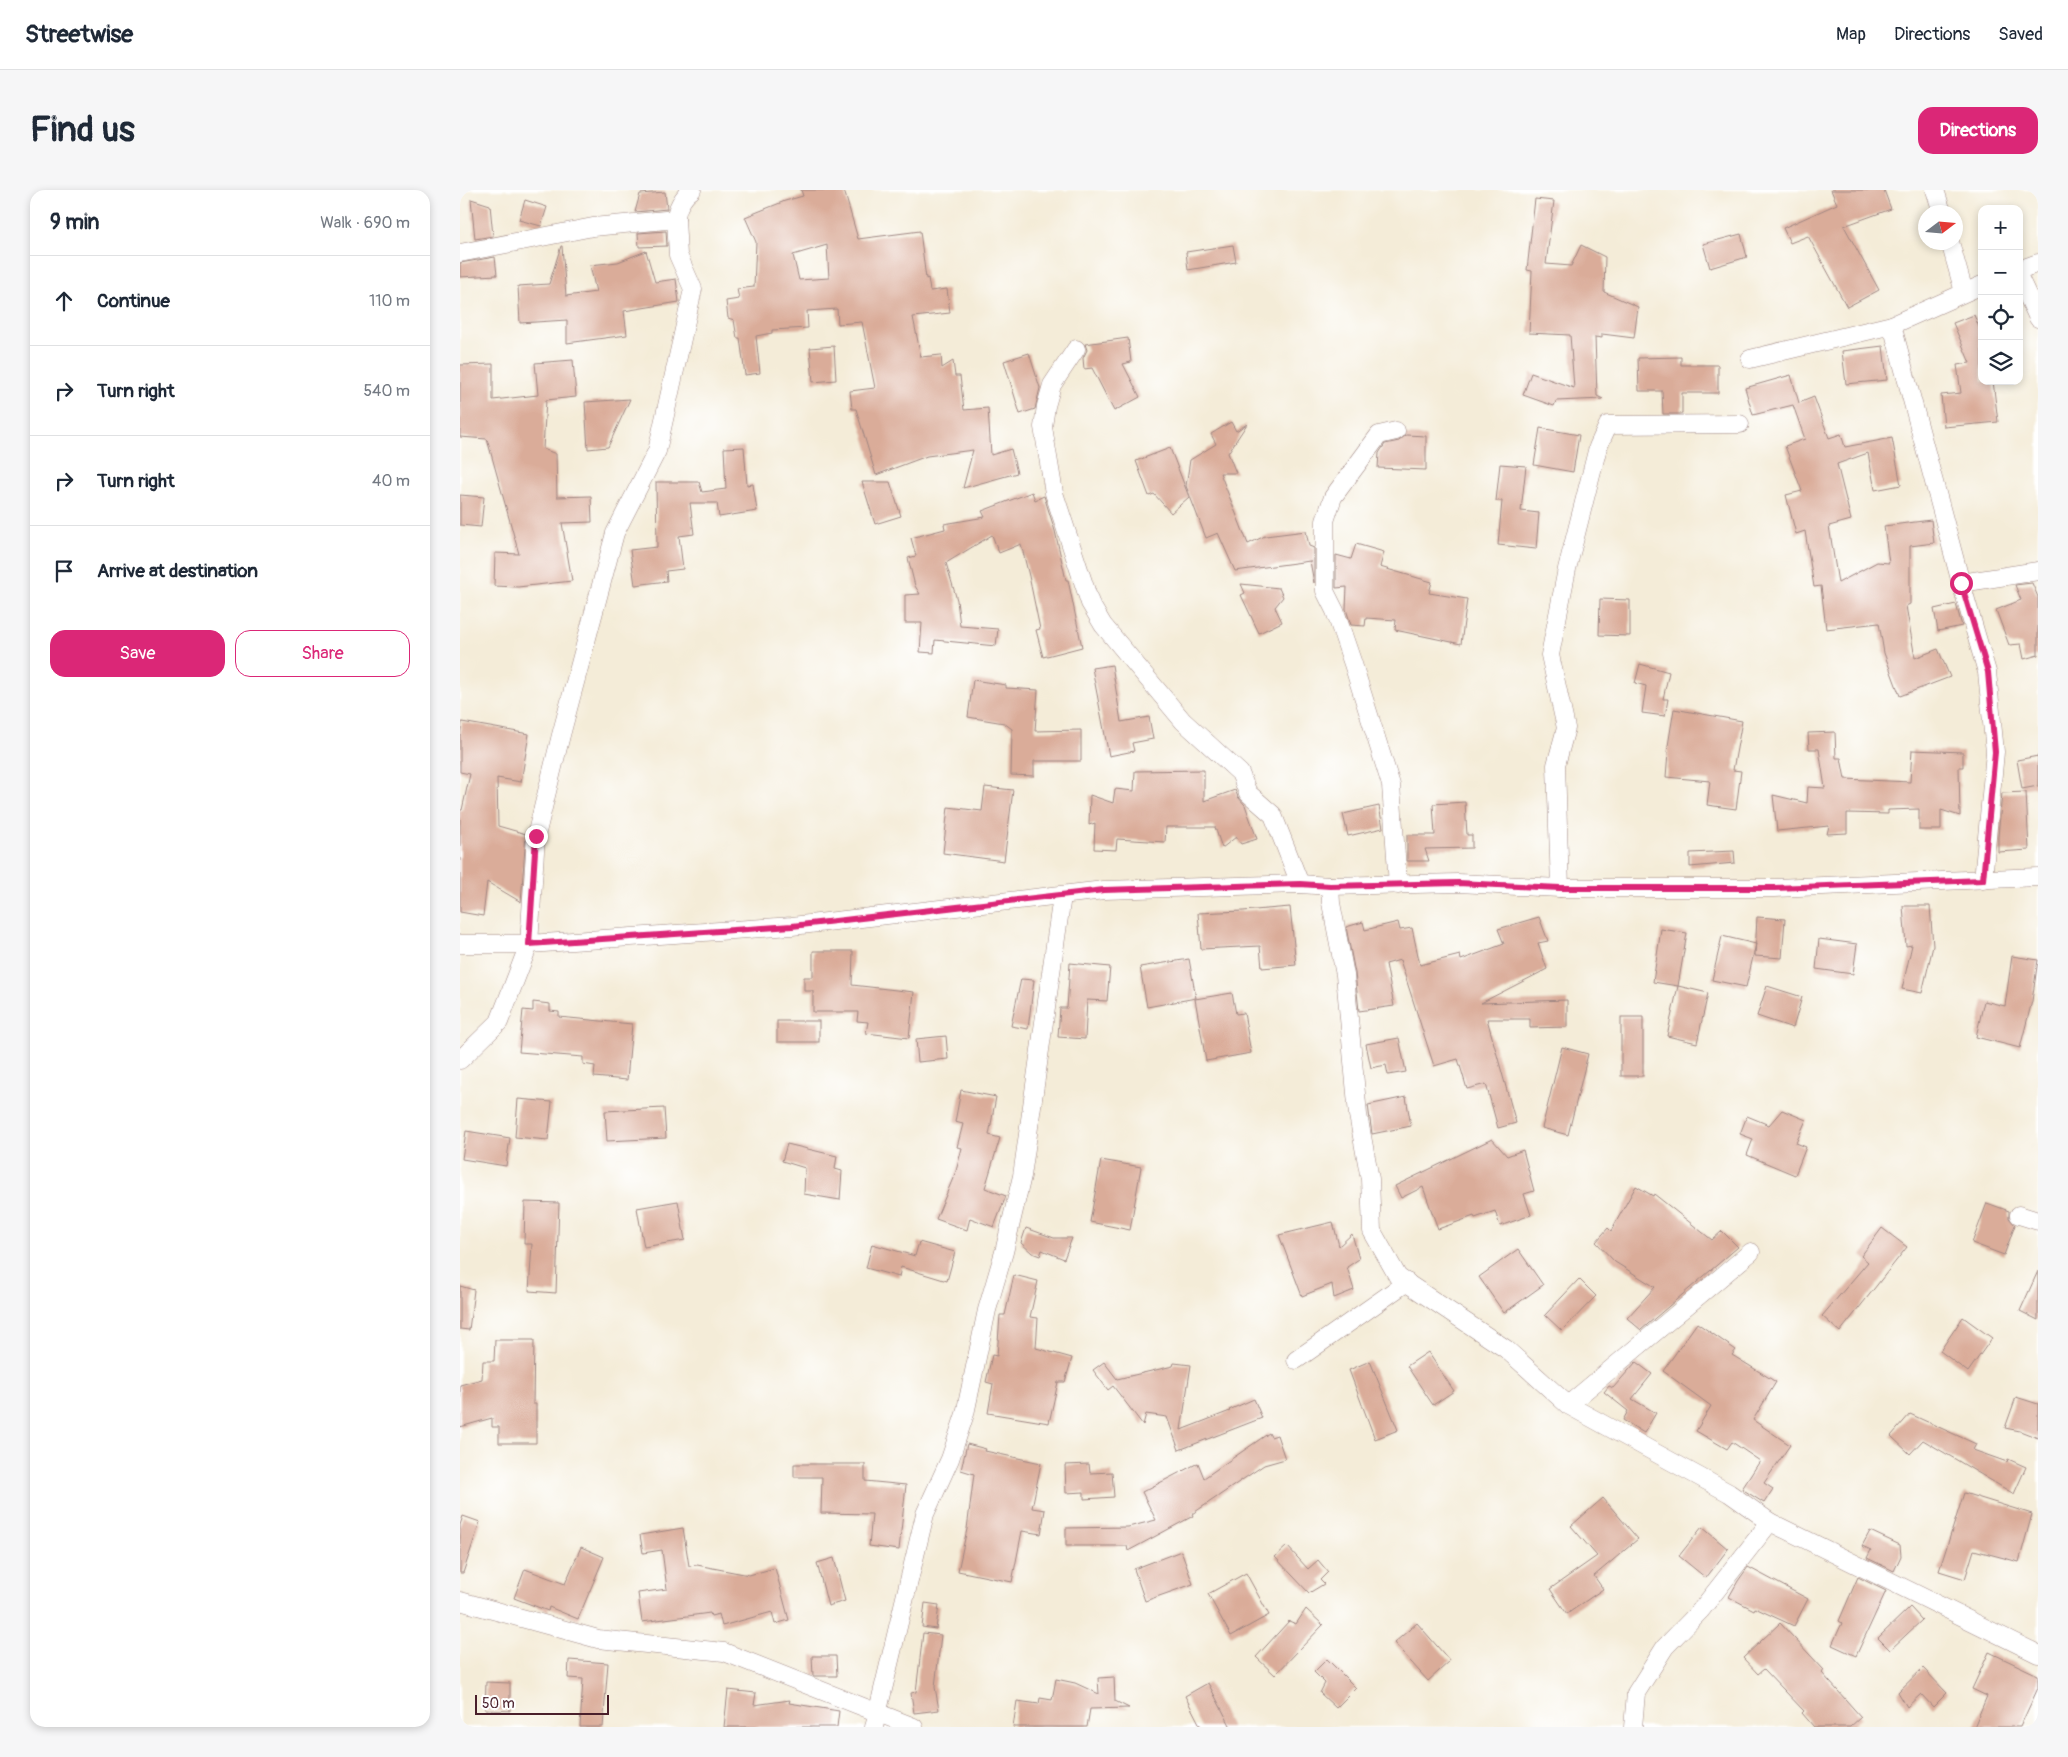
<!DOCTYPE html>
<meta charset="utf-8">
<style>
body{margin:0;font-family:Pangolin,sans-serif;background:#f6f6f7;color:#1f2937}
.controls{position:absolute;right:15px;top:15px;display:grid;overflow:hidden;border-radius:10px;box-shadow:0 2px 8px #0003}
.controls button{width:45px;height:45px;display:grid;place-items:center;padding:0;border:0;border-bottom:1px solid #e0e1e3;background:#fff;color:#1f2937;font:25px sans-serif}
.compass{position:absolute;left:1458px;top:15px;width:45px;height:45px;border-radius:50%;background:#fff;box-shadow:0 2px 8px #0003;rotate:74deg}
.scale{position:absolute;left:15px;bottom:12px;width:134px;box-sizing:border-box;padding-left:5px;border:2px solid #4a1f2b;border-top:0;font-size:14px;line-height:18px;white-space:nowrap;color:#4a1f2b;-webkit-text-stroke:4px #fff;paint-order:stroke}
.stop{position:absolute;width:15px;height:15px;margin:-11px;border:4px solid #db2777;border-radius:50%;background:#fff}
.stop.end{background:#db2777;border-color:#fff;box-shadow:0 1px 5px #0008}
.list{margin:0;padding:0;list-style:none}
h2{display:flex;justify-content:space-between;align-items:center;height:65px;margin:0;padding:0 20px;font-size:21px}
h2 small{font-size:16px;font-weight:400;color:#747a83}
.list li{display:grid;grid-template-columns:32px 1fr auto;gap:15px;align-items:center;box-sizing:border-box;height:90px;padding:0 20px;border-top:1px solid #e0e1e3}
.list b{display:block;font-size:19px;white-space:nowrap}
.list em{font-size:16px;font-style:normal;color:#747a83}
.actions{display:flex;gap:10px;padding:15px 20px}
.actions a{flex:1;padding:11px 0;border:1px solid #db2777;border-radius:15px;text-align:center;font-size:18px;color:#db2777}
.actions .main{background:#db2777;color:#fff}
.icon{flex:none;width:28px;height:28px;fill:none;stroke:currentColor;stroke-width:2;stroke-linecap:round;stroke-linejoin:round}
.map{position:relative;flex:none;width:1578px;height:1537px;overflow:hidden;border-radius:15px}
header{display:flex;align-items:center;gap:30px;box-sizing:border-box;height:70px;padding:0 25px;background:#fff;border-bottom:1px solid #e0e1e3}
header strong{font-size:24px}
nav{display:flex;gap:28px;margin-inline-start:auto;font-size:18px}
.intro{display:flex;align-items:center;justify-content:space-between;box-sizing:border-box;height:120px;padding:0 30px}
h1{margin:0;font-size:35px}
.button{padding:12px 22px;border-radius:15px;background:#db2777;color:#fff;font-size:18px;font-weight:700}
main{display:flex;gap:30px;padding:0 30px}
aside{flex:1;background:#fff;border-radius:15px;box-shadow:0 2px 8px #0003}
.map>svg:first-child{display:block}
.building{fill:#daac99;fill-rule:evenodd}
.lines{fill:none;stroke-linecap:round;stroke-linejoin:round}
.minor-casing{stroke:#9f8682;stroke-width:19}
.minor{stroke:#fff;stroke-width:18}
.route{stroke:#db2777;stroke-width:6}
</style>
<header>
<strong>Streetwise</strong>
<nav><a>Map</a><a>Directions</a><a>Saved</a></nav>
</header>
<div class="intro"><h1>Find us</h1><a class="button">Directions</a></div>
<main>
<aside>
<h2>9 min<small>Walk · 690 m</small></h2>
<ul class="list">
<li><svg class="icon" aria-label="ahead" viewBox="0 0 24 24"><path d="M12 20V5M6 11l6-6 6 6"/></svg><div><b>Continue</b></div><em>110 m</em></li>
<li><svg class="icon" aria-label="right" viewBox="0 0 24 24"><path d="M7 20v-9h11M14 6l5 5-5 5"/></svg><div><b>Turn right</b></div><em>540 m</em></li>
<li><svg class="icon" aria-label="right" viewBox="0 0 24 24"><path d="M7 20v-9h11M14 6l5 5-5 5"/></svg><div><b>Turn right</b></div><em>40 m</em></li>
<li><svg class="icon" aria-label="arrive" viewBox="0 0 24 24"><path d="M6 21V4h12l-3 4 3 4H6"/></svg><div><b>Arrive at destination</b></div></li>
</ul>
<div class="actions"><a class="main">Save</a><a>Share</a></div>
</aside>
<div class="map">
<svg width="1578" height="1537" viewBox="0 0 1578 1537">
<rect width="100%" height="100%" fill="#fff"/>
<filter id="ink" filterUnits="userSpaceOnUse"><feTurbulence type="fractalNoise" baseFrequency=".02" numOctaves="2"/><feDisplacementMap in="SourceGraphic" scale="10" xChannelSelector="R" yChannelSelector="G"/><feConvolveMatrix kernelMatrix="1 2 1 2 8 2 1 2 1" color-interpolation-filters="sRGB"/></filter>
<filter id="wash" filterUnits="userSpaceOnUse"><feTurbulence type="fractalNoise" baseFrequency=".0096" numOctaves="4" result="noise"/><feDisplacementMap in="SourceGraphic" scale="20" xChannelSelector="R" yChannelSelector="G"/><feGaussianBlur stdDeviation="1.12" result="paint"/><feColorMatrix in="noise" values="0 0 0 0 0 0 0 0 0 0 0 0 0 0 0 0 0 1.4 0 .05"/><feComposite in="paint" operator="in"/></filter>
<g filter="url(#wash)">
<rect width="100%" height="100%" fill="#f4ecd8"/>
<g id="blocks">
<g class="building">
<path d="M341 0H384L398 49 460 41 466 89 468 88 470 101 487 99 490 123 453 127 461 167 481 165 482 178 493 171 495 186H500L504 220 528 218 531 265 551 259 557 283 503 298 513 260 467 266 416 285 396 219H392L390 201 415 198 402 132 378 134 377 119 347 121 348 138 312 140V143L296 146 300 183 285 185 280 148H277L274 130 268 128 266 111 279 109 277 99 294 97 296 52 285 27 325 11 343 6ZM367 55 369 88 339 90 333 65Z"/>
<polygon points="1371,0 1424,0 1431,19 1384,36 1419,100 1387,117 1348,46 1330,53 1323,38 1377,14"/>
<polygon points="205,2 207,19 175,22 180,4"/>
<polygon points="11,9 30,15 33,46 15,49"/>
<polygon points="1075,9 1094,11 1086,74 1111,76 1121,55 1145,67 1144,102 1178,117 1174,148 1142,144 1142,148 1135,147 1137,206 1143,209 1096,211 1094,216 1063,205 1071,183 1114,198 1110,145 1069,143 1072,81 1067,80"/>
<polygon points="65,10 87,17 81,36 59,30"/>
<polygon points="206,41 207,56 179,57 178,43"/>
<polygon points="1281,44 1287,67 1250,78 1243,54"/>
<polygon points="773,55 776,72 728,80 726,62"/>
<polygon points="101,56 102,56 106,106 136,102 130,75 158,72 186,61 195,92 216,89 219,112 164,121 167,145 107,153 107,130 60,133 58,96 89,94"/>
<polygon points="35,67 37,85 0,87 0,73"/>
<polygon points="1514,125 1522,144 1522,191 1533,191 1538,232 1484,237 1481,205 1501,203 1497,175 1510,173 1493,133"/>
<polygon points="668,148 671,172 663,174 680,207 654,221 632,178 624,179 623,168 627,160 625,154"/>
<polygon points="374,156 376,190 353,192 350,158"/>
<polygon points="1423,156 1427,190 1386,194 1382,161"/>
<polygon points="569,163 580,198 575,219 560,224 544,171"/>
<polygon points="1221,167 1221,175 1258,175 1258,203 1222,203 1222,224 1203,224 1202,201 1179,201 1178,168"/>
<polygon points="113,170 116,207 86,210 83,259 96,264 97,307 131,306 132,332 102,333 112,391 58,397 34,396 35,363 59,364 27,249 0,247 0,175 33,174 33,210 78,205 75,173"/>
<polygon points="1331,185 1339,213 1354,207 1369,248 1381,244 1385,257 1432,248 1441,295 1415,300 1408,263 1377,274 1391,330 1369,336 1378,393 1417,372 1429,373 1424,336 1471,330 1474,353 1450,356 1450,414 1446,416 1455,468 1478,459 1490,487 1440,506 1424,463 1419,433 1366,439 1361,396 1354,397 1345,341 1336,344 1326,305 1342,301 1325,256 1345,249 1333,215 1293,225 1285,198"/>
<polygon points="170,209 148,257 128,259 125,212"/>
<polygon points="771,232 776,241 787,234 768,263 776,283 760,283 788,354 805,346 846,341 849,356 854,358 854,393 850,371 775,381 758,343 746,348 726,296 730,270 756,254 751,244"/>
<polygon points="1080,238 1119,245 1113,282 1074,275"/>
<polygon points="946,245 966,246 966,280 918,278 919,263 925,254 939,251"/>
<polygon points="284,257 287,295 293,294 297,321 259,327 257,313 230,313 234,344 219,346 223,379 206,381 207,391 175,395 170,360 197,357 196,292 239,292 242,302 266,299 264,258"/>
<polygon points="710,258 729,307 711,323 694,304 689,306 676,271"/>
<polygon points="1040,274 1066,276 1061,321 1079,323 1076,359 1038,355 1042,311 1036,311"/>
<polygon points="402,292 430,292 441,326 415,334"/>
<polygon points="572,302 575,310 584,306 595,341 606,390 608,390 622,457 583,467 576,440 580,439 569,386 561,354 539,363 532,345 486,373 497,410 500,436 538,439 536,456 475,450 474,463 460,462 462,433 445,433 445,405 460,404 455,396 448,368 456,366 451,348 485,339 484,334 525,327 522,321"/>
<polygon points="0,305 24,307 21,337 0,335"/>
<polygon points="896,354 924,362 920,377 972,392 969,403 1007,409 1001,454 935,440 936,430 906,428 905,436 891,435 886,419 887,397 876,398 876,365 891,369"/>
<polygon points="1572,393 1578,407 1578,465 1564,469 1561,454 1549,455 1536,420 1561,410 1555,395"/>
<polygon points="781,394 819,398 823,407 815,417 822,432 799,443 781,405 785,403"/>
<polygon points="1140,409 1170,410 1170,446 1139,445"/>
<polygon points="1496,414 1502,436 1478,441 1474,419"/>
<polygon points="1180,474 1209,482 1203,509 1208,509 1205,526 1182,523 1186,496 1175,493"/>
<polygon points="652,475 661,532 689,527 693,549 672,553 674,561 649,566 632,478"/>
<polygon points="513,490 546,495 546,498 578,500 575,541 621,540 621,571 574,571 574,586 551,585 552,539 544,533 508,527"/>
<polygon points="1214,519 1282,531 1273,580 1281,581 1276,619 1247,615 1250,591 1206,587 1208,562 1207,562"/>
<polygon points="2,532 69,544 61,592 37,588 38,636 66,644 61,712 27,692 23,726 0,722 0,620 2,620 10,584 0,582 0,546"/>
<polygon points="1375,542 1376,568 1381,568 1385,589 1450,592 1452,560 1503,562 1503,577 1499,577 1500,626 1481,620 1481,640 1459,640 1459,619 1428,620 1428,624 1387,623 1387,643 1367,644 1369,636 1317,641 1313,605 1347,613 1348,597 1365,598 1359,559 1349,559 1348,543"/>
<polygon points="1578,566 1578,596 1562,599 1557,570"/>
<polygon points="744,580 744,611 775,600 778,607 785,615 797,649 781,654 776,647 762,658 755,637 706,637 705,652 657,649 656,660 634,659 635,633 629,635 630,605 653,613 655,599 674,601 675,581"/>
<polygon points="525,597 553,600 544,671 483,663 488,617 522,621"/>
<polygon points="1566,602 1569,660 1538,662 1538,647 1542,603"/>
<polygon points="1005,612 1007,645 1012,645 1012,658 965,659 969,671 947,671 947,645 975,645 973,614"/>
<polygon points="919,616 923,638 888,646 883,624"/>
<polygon points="1274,661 1275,673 1230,677 1230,663"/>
<polygon points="1443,716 1470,716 1473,756 1462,803 1442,799 1452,755 1446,756"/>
<polygon points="830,717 836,775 802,778 800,756 741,759 738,723 783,721"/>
<polygon points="1079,727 1088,751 1078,753 1087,779 1021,813 1107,810 1107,837 1070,838 1070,829 1027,829 1056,933 1038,938 1026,894 1007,899 998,869 974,876 940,770 926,774 934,816 899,821 895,783 886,737 903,732 905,740 938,732 940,740 952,738 960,775 1000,765 1001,770 1044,754 1038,739"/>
<polygon points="1297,727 1325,729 1322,768 1295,766"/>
<polygon points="1201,739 1227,743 1218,796 1193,792"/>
<polygon points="1262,746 1296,754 1286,797 1252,790"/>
<polygon points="1359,749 1397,754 1393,784 1356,779"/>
<polygon points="353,761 393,761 392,795 454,802 449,848 406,843 408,832 397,831 398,822 353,822 353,801 344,801 344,787 353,787"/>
<polygon points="1552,766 1578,770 1572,811 1560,858 1516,847 1524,811 1545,816"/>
<polygon points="729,769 736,808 687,817 680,777"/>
<polygon points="610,773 650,777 647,811 627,810 625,849 598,847 600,818 607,818"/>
<polygon points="561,789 574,790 568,839 551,836"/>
<polygon points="1218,796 1248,803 1237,853 1207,846"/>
<polygon points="1307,796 1342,807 1333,838 1297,826"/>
<polygon points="772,803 776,824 784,823 791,863 746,871 735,809"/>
<polygon points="73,812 90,814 90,821 99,822 99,827 172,834 167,890 134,887 135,876 123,874 123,867 59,862 63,820 73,821"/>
<rect x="1161" y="827" width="22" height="59"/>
<rect x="317" y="831" width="42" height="21"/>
<polygon points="486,846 488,869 458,872 456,849"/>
<polygon points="939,848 946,882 928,885 926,875 911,878 906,854"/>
<polygon points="1102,857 1128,864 1108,945 1082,938"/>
<polygon points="501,900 536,907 529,945 540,948 525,998 546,1006 534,1037 510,1028 507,1040 476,1029 496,981 502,958 497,957 503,934 495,932"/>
<polygon points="946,907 951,936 912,944 908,915"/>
<polygon points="58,909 92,912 88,950 55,947"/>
<polygon points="204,918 206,948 147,951 145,921"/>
<polygon points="1322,920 1346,930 1336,953 1346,957 1335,985 1287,965 1293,949 1280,944 1287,926 1309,935"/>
<polygon points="6,941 50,948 46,976 2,969"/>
<polygon points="1032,949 1047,966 1063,960 1074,1001 1064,1004 1071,1025 1040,1036 1035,1021 1015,1028 1014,1026 978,1039 963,997 941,1008 935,996"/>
<polygon points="327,954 377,966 375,979 382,981 380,1010 344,1004 345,978 322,971"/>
<polygon points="641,970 681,977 670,1040 630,1032"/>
<polygon points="1176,996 1193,1006 1194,1004 1252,1050 1262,1041 1278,1057 1181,1140 1167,1128 1195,1097 1155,1072 1136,1052 1148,1038 1151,1041"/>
<polygon points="218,1011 225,1050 184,1057 177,1018"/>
<polygon points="65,1012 99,1013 96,1103 69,1101 72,1054 64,1054"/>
<polygon points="1527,1013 1549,1021 1549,1028 1555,1035 1544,1065 1512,1053"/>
<polygon points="873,1032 879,1056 892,1044 899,1069 887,1077 894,1100 874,1108 872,1094 842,1106 819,1045"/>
<polygon points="566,1038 594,1048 612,1048 604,1069 582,1060 580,1066 572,1063 561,1053"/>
<polygon points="1422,1038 1447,1057 1380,1142 1362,1126 1408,1072 1401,1066"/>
<polygon points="459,1052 495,1062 487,1091 441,1077 439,1087 406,1078 412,1054 455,1066"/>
<polygon points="1058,1059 1083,1095 1044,1123 1019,1087"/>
<polygon points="1578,1081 1578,1130 1560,1121"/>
<polygon points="554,1085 578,1091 570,1127 578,1128 576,1158 612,1168 605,1192 598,1192 589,1233 528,1223 533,1194 526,1192 532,1165 537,1166 540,1125 545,1125"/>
<polygon points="1119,1089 1136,1106 1102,1141 1085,1125"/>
<polygon points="0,1096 14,1100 9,1140 0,1139"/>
<polygon points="1503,1127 1532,1148 1508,1182 1480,1161"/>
<polygon points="1237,1133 1276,1160 1272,1165 1316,1192 1293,1230 1330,1255 1304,1293 1313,1299 1304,1313 1282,1299 1300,1271 1272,1252 1267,1259 1236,1241 1251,1216 1203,1181"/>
<polygon points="35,1150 74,1150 73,1214 76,1214 76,1253 39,1253 39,1237 32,1237 32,1228 0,1237 0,1195 22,1189 23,1171 34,1171"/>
<polygon points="968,1162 994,1201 973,1215 947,1176"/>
<polygon points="910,1171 938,1240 915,1249 889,1180"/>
<polygon points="644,1172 657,1189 713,1176 714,1173 731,1175 721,1240 770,1221 769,1220 794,1209 802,1228 719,1260 707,1227 686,1224 683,1235 653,1196 648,1200 633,1180"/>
<polygon points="1176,1172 1192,1184 1172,1209 1196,1223 1184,1243 1163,1230 1168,1221 1144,1202 1149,1196 1153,1198"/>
<polygon points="1556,1207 1578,1214 1578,1248 1560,1241 1545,1238"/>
<polygon points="1450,1224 1516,1254 1513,1260 1547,1272 1548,1269 1566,1277 1554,1304 1463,1250 1450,1264 1431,1246"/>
<polygon points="809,1243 811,1247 817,1245 825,1269 804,1275 732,1324 733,1326 668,1361 667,1356 606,1356 606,1338 668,1337 696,1330 682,1302 738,1273 744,1288"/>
<polygon points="507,1254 526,1259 525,1261 581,1273 572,1318 585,1320 581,1344 562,1341 552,1392 498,1381 507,1339 514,1284 501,1280"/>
<polygon points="334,1274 405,1274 405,1291 446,1295 439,1360 409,1356 412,1324 361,1323 362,1287 334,1287"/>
<polygon points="629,1274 630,1283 652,1282 654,1307 624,1309 624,1302 606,1303 605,1275"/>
<polygon points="1504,1303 1572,1324 1559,1372 1514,1360 1505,1389 1479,1381"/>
<polygon points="1143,1308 1178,1349 1134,1386 1143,1399 1107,1424 1090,1399 1137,1366 1111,1336"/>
<polygon points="3,1326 20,1332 3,1383 0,1383 0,1335"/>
<polygon points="1242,1337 1268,1359 1246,1388 1219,1366"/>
<polygon points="223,1338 229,1376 237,1375 289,1385 315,1378 329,1430 315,1434 312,1422 262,1436 259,1424 251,1426 250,1423 182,1432 178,1403 207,1399 202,1360 183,1363 180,1345"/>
<polygon points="1410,1341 1440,1355 1441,1366 1434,1381 1407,1368 1411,1360 1402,1356"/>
<polygon points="827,1356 848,1379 858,1370 868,1382 860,1390 864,1394 849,1403 815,1367"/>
<polygon points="121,1357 144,1367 118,1429 89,1417 88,1421 54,1408 65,1379 105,1394"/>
<polygon points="721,1361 733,1394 685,1411 674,1379"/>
<polygon points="374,1368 385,1411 368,1416 357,1373"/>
<polygon points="1288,1377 1348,1409 1334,1436 1295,1418 1294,1420 1269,1407 1278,1391"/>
<polygon points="786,1383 809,1425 771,1446 748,1404"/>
<polygon points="1398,1387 1426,1401 1396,1466 1372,1455 1382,1433 1379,1431"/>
<polygon points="465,1413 479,1415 476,1439 462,1437"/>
<polygon points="1450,1417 1462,1430 1430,1460 1418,1448"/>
<polygon points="846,1419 863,1435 815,1485 796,1467 829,1431 836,1434"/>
<polygon points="957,1433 990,1471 968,1491 934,1453"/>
<polygon points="1320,1433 1364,1480 1362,1483 1401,1527 1390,1537 1354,1537 1342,1523 1344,1521 1304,1479 1298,1484 1283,1468"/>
<polygon points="463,1443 481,1445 475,1497 479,1520 454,1523 451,1503 456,1502"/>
<polygon points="1529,1462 1578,1485 1578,1498 1560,1537 1514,1537 1527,1506 1512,1499"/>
<polygon points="352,1466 376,1466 377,1486 353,1486"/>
<polygon points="867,1469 896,1498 876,1518 860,1503 865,1493 854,1482"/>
<polygon points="109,1470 148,1473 143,1537 120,1537 123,1489 108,1488"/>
<polygon points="1463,1478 1487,1503 1473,1517 1461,1504 1447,1517 1438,1502"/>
<polygon points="654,1487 655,1511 669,1518 630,1519 627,1537 553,1537 557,1511 579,1514 580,1508 592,1510 596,1489 615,1493 639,1504 638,1488"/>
<polygon points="26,1492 50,1493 50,1521 25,1520"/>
<polygon points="748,1493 771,1537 741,1537 725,1506"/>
<polygon points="268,1500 296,1503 294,1515 330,1510 329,1513 379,1521 377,1537 264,1537"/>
</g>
</g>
</g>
<g filter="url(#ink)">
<use href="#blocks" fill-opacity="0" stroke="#9f8682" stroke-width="1"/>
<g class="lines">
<defs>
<g id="minor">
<polyline points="1475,0 1482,22"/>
<polyline points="1490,52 1504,102"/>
<polyline points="0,63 133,37 216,29"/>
<polyline points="1559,80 1578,73"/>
<polyline points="1559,87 1578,128"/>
<polyline points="1432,135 1501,393 1527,482 1535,562 1523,690"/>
<polyline points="616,159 592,195 586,216 583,237 594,303 630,413 643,435 723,531 780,583 788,603 813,625 840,694"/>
<polyline points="1290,169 1432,135 1522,95"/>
<polyline points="936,241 919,245 873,307 865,331 865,401 875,421 893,474 931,595 938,695"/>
<polyline points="1501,393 1578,381"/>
<polyline points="870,696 871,713 885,785 898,925 910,989 912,1041 938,1087 1046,1159 1108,1215 1269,1303 1310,1332 1578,1464"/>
<polyline points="1100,698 1096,575 1106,538 1090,465 1107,379 1138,257 1148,235 1280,234"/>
<polyline points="0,754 69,754 332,736 644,700 840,694 870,696 998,693 1100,698 1315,698 1578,687"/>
<path d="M0 870 39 832 69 754 76 646 101 545 155 343 197 261 233 99 218 65 216 29C216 19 223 6 232 0"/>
<polyline points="1559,1025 1578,1031"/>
<polyline points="836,1170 947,1092"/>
<polyline points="1108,1215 1291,1062"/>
<polyline points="0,1411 138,1449 264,1462 454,1537"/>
<polyline points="414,1537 465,1324 490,1269 505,1224 527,1120 544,1062 562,986 602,706"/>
<polyline points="1173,1537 1176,1503 1205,1457 1241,1420 1310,1332"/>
</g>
</defs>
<use href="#minor" class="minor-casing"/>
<use href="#minor" class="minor"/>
</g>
</g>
<g class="lines" filter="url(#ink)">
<polyline class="route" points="76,646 69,754 332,736 644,700 840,694 870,696 998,693 1100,698 1315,698 1523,690 1535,562 1528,482 1501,393"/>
</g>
</svg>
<div class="controls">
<button>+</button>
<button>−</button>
<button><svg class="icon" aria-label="locate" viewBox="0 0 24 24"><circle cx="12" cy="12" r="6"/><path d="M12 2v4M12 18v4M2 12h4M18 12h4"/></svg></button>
<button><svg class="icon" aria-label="layers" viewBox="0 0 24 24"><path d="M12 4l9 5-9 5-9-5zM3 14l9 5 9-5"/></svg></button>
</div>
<svg class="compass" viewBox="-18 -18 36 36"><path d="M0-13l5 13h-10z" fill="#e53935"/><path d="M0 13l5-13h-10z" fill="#747a83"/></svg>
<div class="scale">50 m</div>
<div class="stop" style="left:1501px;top:393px"></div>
<div class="stop end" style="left:76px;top:646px"></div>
</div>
</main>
